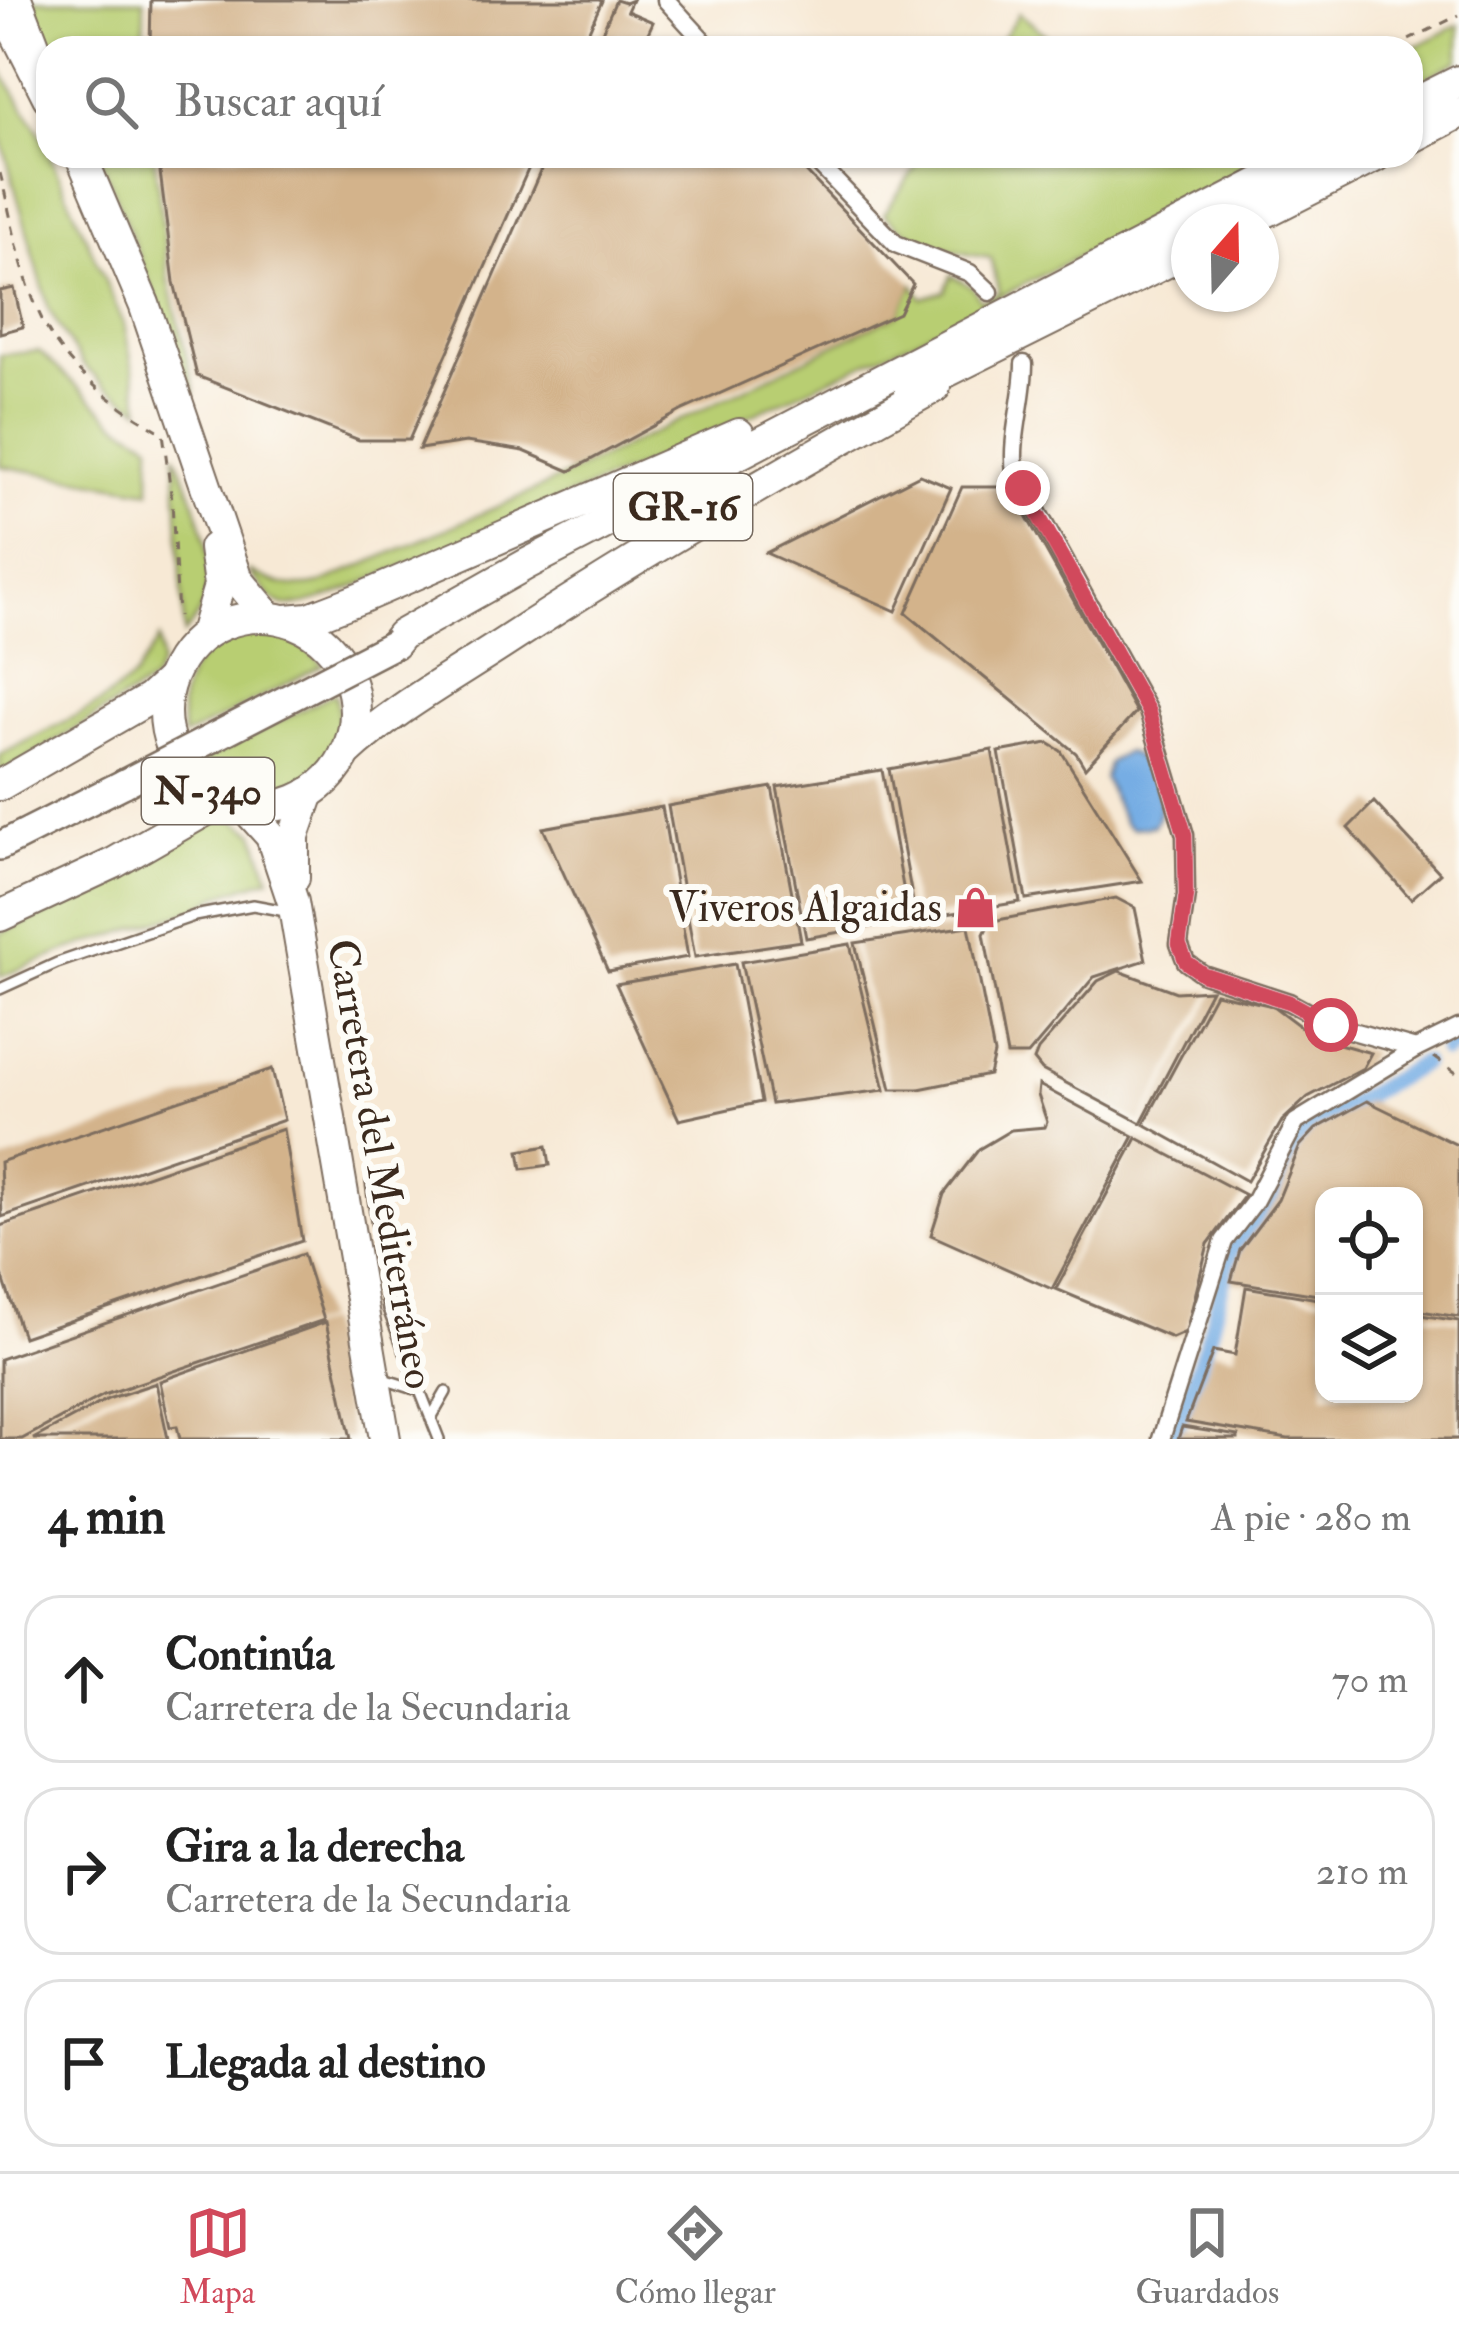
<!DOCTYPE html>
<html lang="es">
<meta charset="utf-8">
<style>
body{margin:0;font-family:"IM FELL Double Pica",serif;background:#f6f6f6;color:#222}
.controls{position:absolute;right:36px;bottom:36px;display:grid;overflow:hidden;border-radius:24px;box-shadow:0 3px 9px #0004}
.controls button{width:108px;height:108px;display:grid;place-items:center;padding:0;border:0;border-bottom:3px solid #e0e0e0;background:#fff;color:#222;font:60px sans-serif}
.compass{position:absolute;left:1171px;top:204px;width:108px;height:108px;border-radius:50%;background:#fff;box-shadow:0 3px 9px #0004;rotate:20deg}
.stop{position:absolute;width:36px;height:36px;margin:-27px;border:9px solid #d1495b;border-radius:50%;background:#fff}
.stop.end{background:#d1495b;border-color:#fff;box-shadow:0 3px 12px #0008}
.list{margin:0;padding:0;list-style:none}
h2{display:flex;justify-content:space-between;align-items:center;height:156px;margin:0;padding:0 48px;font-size:51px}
h2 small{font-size:39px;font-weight:400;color:#767676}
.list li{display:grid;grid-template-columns:78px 1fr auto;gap:36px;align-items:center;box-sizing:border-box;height:168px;margin:0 24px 24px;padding:0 24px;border:3px solid #e0e0e0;border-radius:36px}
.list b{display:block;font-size:45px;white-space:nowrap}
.list p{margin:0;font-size:39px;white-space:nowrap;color:#767676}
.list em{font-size:39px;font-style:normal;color:#767676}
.icon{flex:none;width:66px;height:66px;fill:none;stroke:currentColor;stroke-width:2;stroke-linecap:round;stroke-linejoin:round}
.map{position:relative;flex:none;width:1459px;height:1439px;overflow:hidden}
.search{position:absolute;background:#fff;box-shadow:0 3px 9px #0004;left:36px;right:36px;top:36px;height:132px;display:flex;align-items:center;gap:30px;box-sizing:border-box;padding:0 42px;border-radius:36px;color:#767676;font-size:45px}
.sheet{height:732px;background:#fff}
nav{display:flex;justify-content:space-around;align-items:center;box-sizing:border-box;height:168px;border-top:3px solid #e0e0e0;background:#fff;font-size:33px;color:#767676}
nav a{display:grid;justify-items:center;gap:6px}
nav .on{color:#d1495b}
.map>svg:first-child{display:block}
.green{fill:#b8ce72;stroke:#7a7c48;stroke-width:3}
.water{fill:#76ade4;stroke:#586c81;stroke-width:3}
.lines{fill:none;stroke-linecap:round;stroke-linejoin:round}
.canal{stroke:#76ade4;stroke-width:16}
.building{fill:#d3b38b}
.lane-casing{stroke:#7d6d5e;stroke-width:14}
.street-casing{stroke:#7d6d5e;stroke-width:21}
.secondary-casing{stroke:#7d6d5e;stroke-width:28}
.primary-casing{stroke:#7d6d5e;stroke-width:32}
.highway-casing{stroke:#7d6d5e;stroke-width:34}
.path{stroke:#7d6d5e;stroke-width:3;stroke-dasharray:9 9;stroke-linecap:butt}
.lane{stroke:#fff;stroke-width:9}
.street{stroke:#fff;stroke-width:16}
.secondary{stroke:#fff;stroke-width:24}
.primary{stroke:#fff;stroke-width:27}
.highway{stroke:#fff;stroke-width:30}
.primary-bridge-casing{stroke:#7d6d5e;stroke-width:32;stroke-linecap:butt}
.primary-bridge{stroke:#fff;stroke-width:27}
.route{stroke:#d1495b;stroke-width:15}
.labels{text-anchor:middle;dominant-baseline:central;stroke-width:12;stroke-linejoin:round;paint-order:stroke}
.shield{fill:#fdfcf7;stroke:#75695f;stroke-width:3}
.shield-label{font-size:39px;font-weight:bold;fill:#3b2a1e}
.poi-label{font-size:42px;fill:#3b2a1e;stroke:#fdfcf7;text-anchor:end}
.street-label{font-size:42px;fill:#3b2a1e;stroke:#fdfcf7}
</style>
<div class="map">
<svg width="1459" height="1439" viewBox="0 0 1459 1439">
<rect width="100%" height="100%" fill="#fdfcf7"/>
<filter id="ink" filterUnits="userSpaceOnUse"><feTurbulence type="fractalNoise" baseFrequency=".00833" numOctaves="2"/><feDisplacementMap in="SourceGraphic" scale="24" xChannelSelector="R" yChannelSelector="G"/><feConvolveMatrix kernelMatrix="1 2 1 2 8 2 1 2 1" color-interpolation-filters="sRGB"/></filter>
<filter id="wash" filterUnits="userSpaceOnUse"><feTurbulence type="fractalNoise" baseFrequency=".004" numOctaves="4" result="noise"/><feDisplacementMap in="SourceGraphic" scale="48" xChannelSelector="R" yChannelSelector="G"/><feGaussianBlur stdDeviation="2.7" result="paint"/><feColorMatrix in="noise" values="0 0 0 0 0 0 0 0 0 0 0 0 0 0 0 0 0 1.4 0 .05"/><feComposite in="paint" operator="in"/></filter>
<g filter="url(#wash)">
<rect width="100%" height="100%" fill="#f7e9d5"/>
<g class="green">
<polygon points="33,0 144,0 144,48 50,48"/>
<polygon points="1019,13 1062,48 996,48"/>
<polygon points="1459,25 1459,60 1411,86 1411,49"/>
<polygon points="0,69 41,135 124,324 141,409 104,385 83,365 49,310 0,134"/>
<polygon points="100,156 154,156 169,282 195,393 186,398 163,317"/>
<path d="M923 156H1275L915 340 635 468 335 595C281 610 284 616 249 571 273 584 293 590 320 584L536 490 898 314 913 284 922 298 945 291 951 275 972 287 981 301 999 292 991 258C949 252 916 244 884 214Z"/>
<polygon points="39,351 116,422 151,443 150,491 0,466 0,355"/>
<path d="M175 453C198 504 232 587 184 634Z"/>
<path d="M264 633 301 643 323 665 184 737C170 679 204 634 264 633Z"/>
<polygon points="159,639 161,663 153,681 0,775 0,755 99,704 134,678"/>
<path d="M335 693C359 777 257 824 199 763Z"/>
<polygon points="232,818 255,833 270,878 217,896 196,909 68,950 0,977 0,933 65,906 207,823"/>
</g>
<path class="water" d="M1127 752C1152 762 1171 804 1153 826L1132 828 1124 822 1104 779 1109 762Z"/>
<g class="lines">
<g class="canal">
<polyline points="1445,1051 1459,1042"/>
<polyline points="1173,1439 1210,1331 1231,1250 1270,1206 1301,1132 1423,1063"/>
</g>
</g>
<g id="blocks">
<g class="building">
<polygon points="151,0 599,0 602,1 581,48 150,48"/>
<polygon points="616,0 625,3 632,0 627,11 653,22 643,44 618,34 611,48 595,48"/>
<polygon points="158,156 534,156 409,440 359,440 197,376 174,282"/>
<polygon points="547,156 791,156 913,284 899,313 681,411 570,471 524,451 466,442 419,449"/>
<polygon points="14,288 23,327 0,333 0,291"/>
<polygon points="920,475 951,488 896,611 766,553"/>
<polygon points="962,487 1010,487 1136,712 1085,768 1076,753 906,613"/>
<polygon points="1048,743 1061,751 1142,881 1026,899 999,752"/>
<polygon points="992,750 1020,902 916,919 889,769"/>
<polygon points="882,770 909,920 806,938 777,787"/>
<polygon points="772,787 801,941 695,957 668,806"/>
<polygon points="1374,802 1440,873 1411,899 1348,828"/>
<polygon points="662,807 688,957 608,971 543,828"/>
<polygon points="1116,898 1135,908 1146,960 1094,977 1028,1055 1007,1055 984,934 988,926 998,920"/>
<polygon points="969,926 994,1054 989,1075 919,1089 891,1089 855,943"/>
<polygon points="850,944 885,1090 771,1104 741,962"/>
<polygon points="735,964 761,1102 679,1120 616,984"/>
<polygon points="1119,971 1176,992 1211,990 1141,1123 1042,1070 1034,1060 1038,1050 1098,981"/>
<polygon points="1215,993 1273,1006 1314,1037 1371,1053 1363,1068 1308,1097 1282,1121 1247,1181 1144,1124"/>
<polygon points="272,1069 284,1120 2,1217 0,1162"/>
<polygon points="1039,1085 1134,1136 1052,1289 931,1235 944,1194 979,1149 1011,1130 1045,1127 1047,1122 1038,1095"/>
<polygon points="1367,1101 1459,1146 1459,1317 1414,1310 1414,1196 1324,1196 1324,1296 1231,1281 1240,1250 1278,1200 1300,1146 1316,1129"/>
<polygon points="283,1129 302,1241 23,1337 0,1269 0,1226"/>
<polygon points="1137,1138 1245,1195 1208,1244 1186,1332 1172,1338 1056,1289"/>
<polygon points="547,1146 550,1165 522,1169 519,1151"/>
<polygon points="303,1254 324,1320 104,1395 22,1439 0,1439 0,1359"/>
<polygon points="1246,1287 1324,1300 1324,1394 1414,1394 1414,1314 1459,1321 1459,1439 1288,1439 1186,1422 1213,1351 1235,1355"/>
<polygon points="326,1322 351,1439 180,1439 177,1426 170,1427 160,1381"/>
<polygon points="156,1383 168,1439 33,1439 108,1399"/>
<polygon points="1182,1427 1238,1436 1238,1439 1178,1439"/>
</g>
</g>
</g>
<g filter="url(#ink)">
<use href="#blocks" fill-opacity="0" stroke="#7d6d5e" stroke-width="3"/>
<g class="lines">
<defs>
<g id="lane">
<polyline points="0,989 57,963 194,916 253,905 291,912"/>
<polyline points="371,1182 388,1309 439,1439"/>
<polyline points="380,1378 421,1391"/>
<polyline points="431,1418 446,1392"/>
</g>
<g id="street">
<polyline points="666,0 710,48"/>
<polyline points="811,156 896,244 970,273 990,292"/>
<path d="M1024 364C1024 398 1010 440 1015 471L1148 711 1185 835 1186 895 1179 944 1186 962 1203 974 1289 1002 1331 1025 1416 1049"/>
<polyline points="1161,1439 1224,1241 1254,1202 1296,1122 1416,1049 1459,1028"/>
</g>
<polyline id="secondary" points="20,0 40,52"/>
<polyline id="primary" points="0,846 125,783"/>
<g id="highway">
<polyline points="0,11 9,20 48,97"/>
<polyline points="1411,105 1459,81"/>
<polyline points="1411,138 1459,113"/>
<polyline points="81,156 144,304 238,580 269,617"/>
<polyline points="1246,222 1376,156"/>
<polyline points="910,390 1189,251"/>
<circle cx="260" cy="712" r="95"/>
<polyline points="286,620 309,618 361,598 739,434"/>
<polyline points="205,634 219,586 214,548"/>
<polyline points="394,644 401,635 527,564 1312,156"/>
<path d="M345 754C393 709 454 676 510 639 648 549 791 467 935 387"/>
<polyline points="0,785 149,699 170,680"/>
<polyline points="243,805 271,836 293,902 385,1439"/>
<polyline points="294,878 294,836 309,793"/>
<polyline points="0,916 114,863 224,800"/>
</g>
</defs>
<use href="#lane" class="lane-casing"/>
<use href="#street" class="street-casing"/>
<use href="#secondary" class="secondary-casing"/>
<use href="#primary" class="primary-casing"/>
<use href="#highway" class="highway-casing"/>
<g class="path">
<polyline points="1393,48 1459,15"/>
<path d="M0 173C13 223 21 281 46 327 71 374 118 407 163 433L172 501 178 616"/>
<polyline points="1434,1057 1459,1075"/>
</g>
<use href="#lane" class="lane"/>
<use href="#street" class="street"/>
<use href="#secondary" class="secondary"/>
<use href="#primary" class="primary"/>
<use href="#highway" class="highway"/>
<defs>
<polyline id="primary-bridge" points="125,783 394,644"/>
</defs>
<use href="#primary-bridge" class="primary-bridge-casing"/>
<use href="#primary-bridge" class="primary-bridge"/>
</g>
</g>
<g class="lines" filter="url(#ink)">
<polyline class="route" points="1023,488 1148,711 1185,835 1186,895 1179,944 1186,962 1203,974 1289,1002 1331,1025"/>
</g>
<defs>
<symbol id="shop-bare" viewBox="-9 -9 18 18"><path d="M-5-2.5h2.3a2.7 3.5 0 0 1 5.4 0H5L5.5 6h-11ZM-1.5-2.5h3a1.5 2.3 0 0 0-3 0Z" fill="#d1495b" stroke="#fdfcf7" stroke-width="2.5" paint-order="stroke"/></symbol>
</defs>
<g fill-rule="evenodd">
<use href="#shop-bare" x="946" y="878" width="59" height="59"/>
</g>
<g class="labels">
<g class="shield">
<rect x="614" y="474" width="138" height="66" rx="9"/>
<rect x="142" y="758" width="132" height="66" rx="9"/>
</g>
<g class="shield-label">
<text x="683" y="507">GR-16</text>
<text x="208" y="791">N-340</text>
</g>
<g class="poi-label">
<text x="942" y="908">Viveros Algaidas</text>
</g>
<g class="street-label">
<text transform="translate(380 1164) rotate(80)">Carretera del Mediterráneo</text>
</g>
</g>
</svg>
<div class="controls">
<button><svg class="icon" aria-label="locate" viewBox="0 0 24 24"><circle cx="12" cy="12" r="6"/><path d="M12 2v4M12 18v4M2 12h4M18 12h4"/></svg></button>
<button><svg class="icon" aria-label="layers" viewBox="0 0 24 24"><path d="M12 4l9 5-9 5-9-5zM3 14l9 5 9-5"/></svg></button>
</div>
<svg class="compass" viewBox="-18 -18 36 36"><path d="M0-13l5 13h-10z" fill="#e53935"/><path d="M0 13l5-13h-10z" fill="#767676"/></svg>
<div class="stop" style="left:1331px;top:1025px"></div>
<div class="stop end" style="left:1023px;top:488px"></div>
<div class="search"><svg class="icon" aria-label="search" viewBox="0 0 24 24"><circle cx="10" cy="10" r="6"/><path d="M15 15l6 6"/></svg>Buscar aquí</div>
</div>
<section class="sheet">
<h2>4 min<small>A pie · 280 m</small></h2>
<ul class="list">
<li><svg class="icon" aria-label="ahead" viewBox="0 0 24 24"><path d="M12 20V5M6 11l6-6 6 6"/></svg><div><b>Continúa</b><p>Carretera de la Secundaria</p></div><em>70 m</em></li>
<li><svg class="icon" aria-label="right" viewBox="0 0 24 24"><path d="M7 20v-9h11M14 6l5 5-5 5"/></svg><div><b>Gira a la derecha</b><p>Carretera de la Secundaria</p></div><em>210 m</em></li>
<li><svg class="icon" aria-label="arrive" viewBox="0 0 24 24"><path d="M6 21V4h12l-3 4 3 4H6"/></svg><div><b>Llegada al destino</b></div></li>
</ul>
</section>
<nav>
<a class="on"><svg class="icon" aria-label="map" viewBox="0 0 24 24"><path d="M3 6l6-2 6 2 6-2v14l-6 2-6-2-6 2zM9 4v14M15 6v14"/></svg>Mapa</a>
<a><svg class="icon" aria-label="directions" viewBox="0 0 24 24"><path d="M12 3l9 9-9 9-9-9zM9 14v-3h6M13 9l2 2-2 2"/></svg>Cómo llegar</a>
<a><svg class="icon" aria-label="saved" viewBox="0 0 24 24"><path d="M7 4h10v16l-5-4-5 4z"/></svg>Guardados</a>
</nav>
